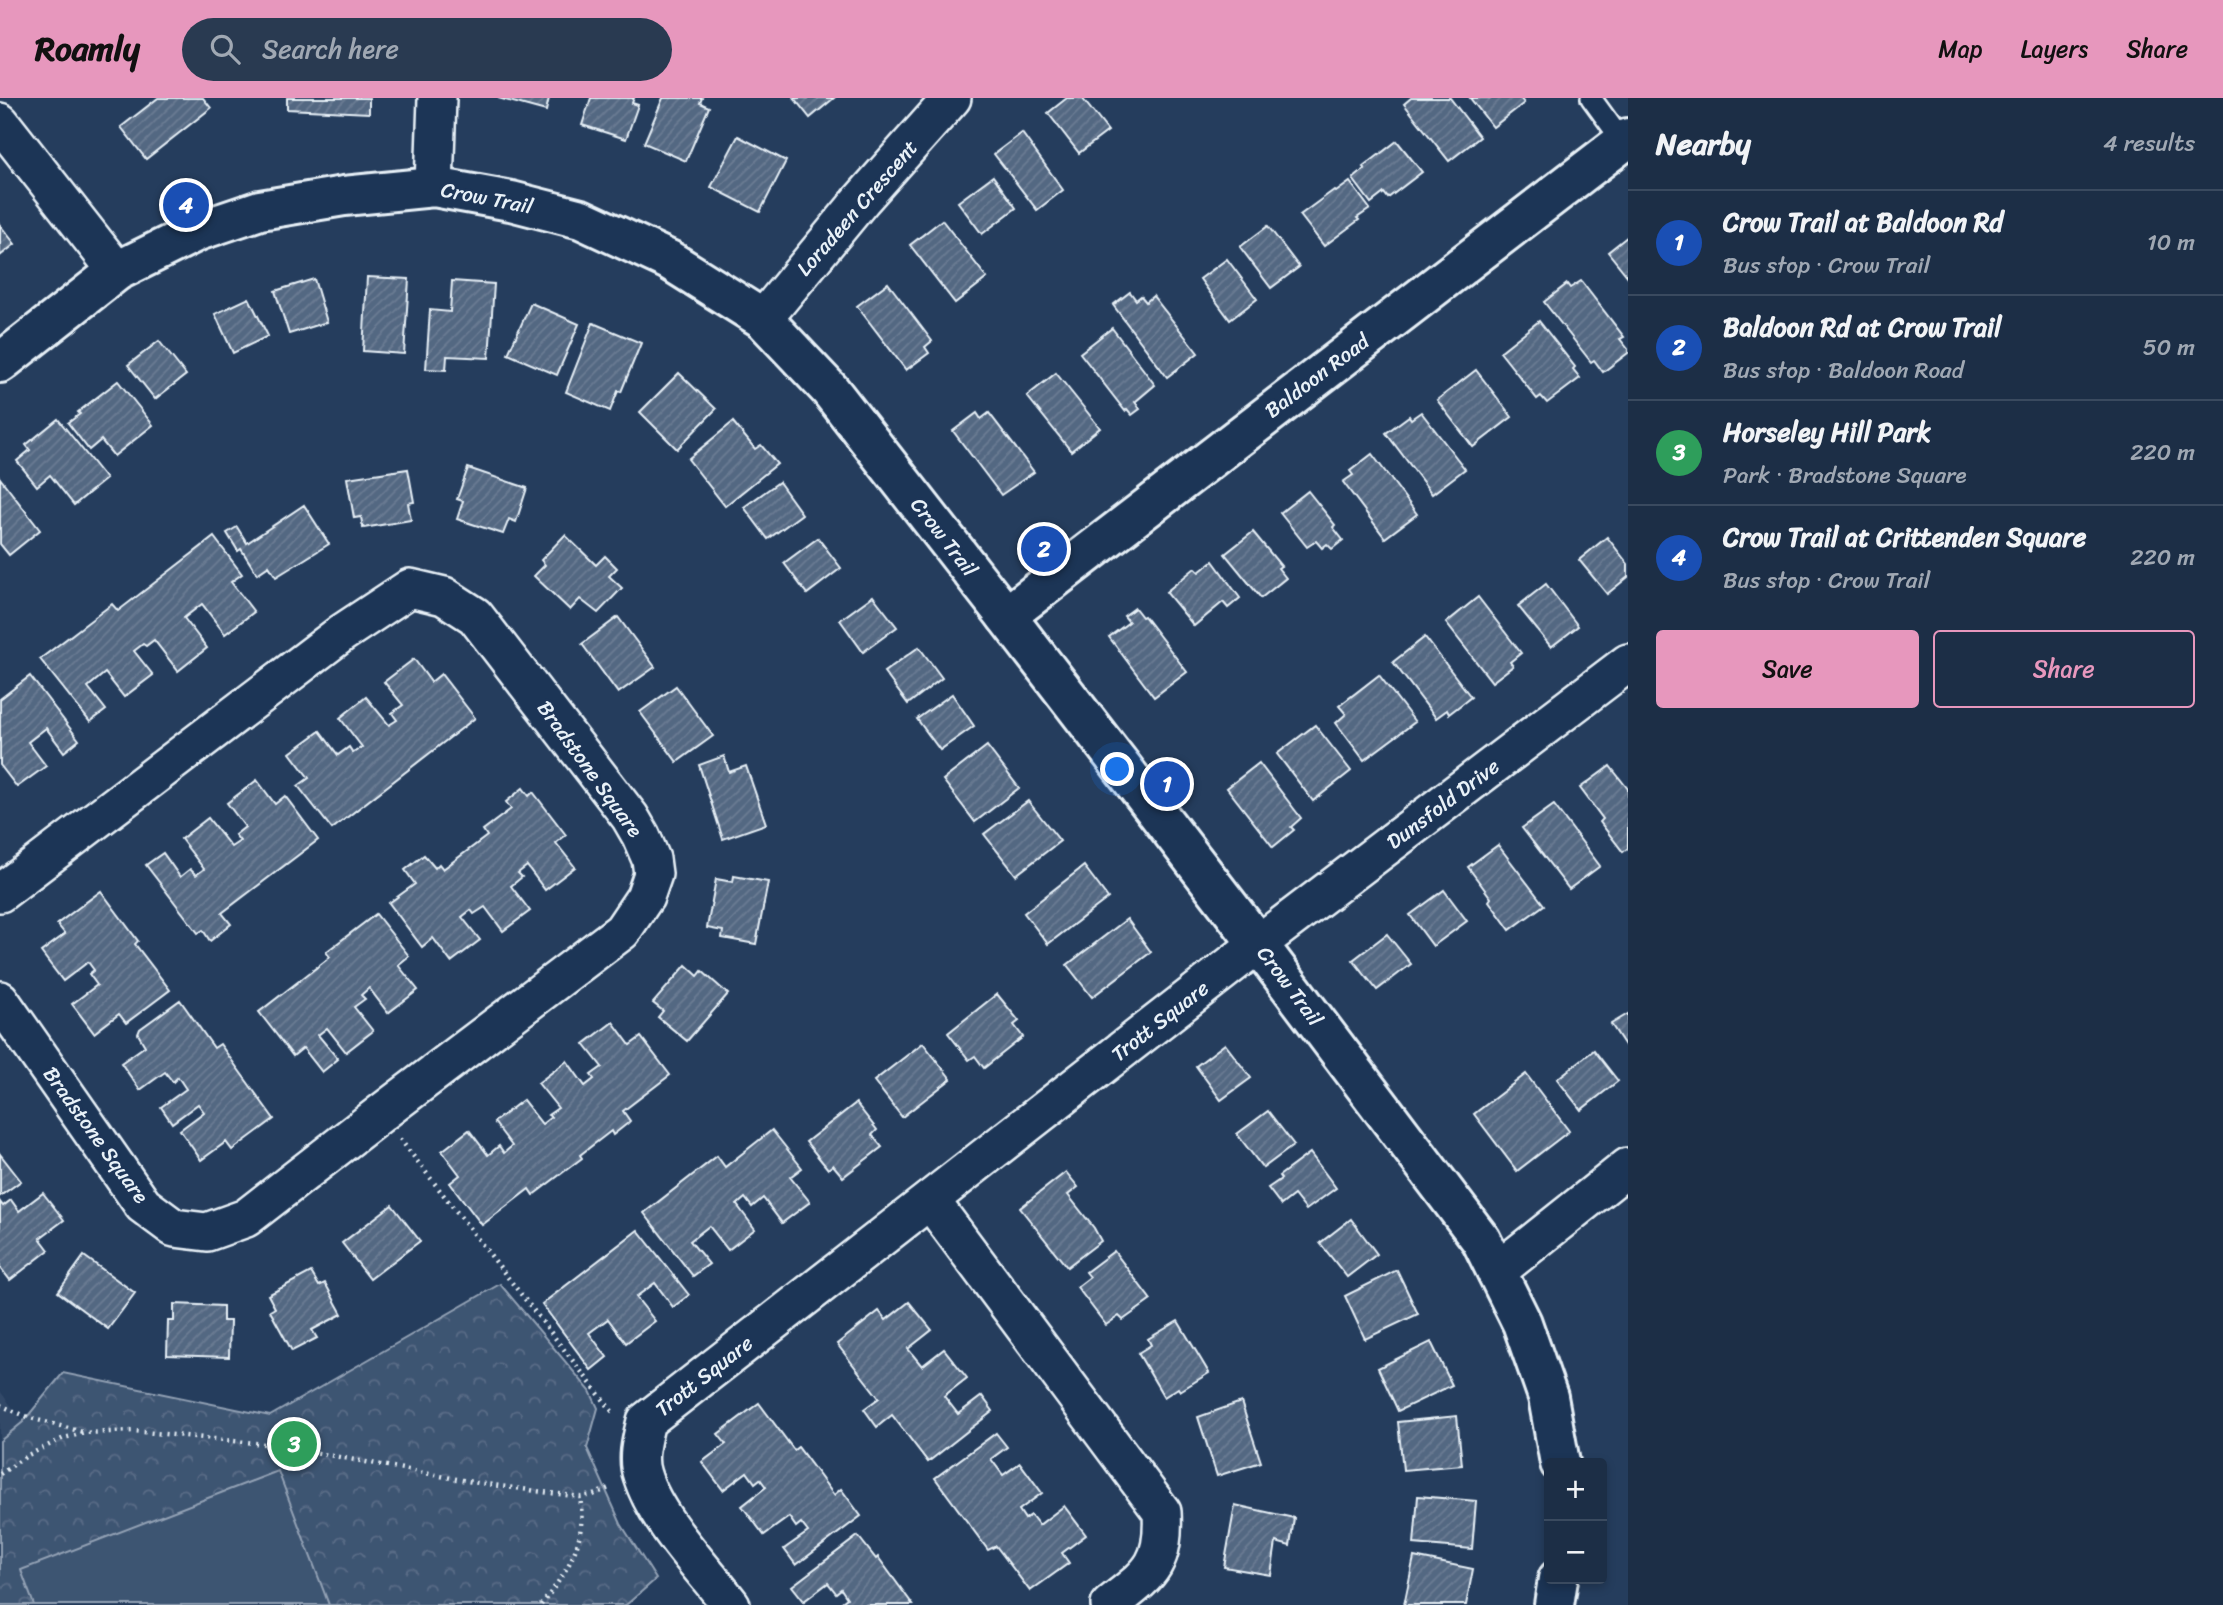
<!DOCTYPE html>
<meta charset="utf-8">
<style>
body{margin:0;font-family:Sriracha,sans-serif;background:#293a51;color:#f1f3f6}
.controls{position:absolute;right:21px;bottom:21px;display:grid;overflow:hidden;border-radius:7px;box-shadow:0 4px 10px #0003}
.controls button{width:63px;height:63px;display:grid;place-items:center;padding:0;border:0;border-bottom:2px solid #3a4a5f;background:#1c2e46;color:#f1f3f6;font:35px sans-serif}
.you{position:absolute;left:1118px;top:672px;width:24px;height:24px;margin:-18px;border:5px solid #fff;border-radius:50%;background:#1a73e8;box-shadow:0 0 0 10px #1a73e833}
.badge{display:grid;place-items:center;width:46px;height:46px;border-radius:50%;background:#e797bd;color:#fff;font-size:23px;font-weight:700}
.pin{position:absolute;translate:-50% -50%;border:4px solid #fff;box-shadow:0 2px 7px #0006}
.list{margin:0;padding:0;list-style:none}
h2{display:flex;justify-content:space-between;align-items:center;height:91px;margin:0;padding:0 28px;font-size:30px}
h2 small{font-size:23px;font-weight:400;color:#a0a8b3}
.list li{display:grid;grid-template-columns:46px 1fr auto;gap:21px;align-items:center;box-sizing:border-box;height:105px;padding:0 28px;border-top:2px solid #3a4a5f}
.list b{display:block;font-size:26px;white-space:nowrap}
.list p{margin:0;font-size:23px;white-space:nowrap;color:#a0a8b3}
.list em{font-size:23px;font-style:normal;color:#a0a8b3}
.actions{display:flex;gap:14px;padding:21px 28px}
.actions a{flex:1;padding:16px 0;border:2px solid #e797bd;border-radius:7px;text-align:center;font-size:24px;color:#e797bd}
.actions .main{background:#e797bd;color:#111}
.icon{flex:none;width:38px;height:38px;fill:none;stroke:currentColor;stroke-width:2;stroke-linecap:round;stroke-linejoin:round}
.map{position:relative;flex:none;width:1628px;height:1507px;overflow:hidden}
header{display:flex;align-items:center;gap:42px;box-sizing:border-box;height:98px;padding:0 35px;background:#e797bd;color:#111}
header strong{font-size:33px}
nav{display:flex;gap:38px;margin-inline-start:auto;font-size:24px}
.search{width:490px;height:63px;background:#293a51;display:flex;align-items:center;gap:18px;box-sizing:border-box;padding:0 24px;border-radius:38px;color:#a0a8b3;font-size:26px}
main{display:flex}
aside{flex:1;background:#1c2e46}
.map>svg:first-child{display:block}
.built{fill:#334a68}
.park{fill:url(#park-crowns);stroke:#93a2b5;stroke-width:2}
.garden{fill:#3e5472;stroke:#93a2b5;stroke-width:2}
.building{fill:url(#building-hatch);stroke:#e8f1f8;stroke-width:2}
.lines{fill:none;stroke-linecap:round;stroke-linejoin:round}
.lane-casing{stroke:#e8f1f8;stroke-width:24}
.street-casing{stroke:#e8f1f8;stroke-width:42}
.secondary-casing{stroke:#e8f1f8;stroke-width:44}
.path{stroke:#e8f1f8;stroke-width:4.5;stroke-dasharray:2 5;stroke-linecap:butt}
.lane{stroke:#1d3557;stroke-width:19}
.street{stroke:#1d3557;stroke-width:37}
.secondary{stroke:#1d3557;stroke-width:38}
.labels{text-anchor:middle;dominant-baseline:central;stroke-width:5;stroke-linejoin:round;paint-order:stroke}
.street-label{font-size:21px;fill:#e8f1f8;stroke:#1d3557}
</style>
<header>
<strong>Roamly</strong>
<div class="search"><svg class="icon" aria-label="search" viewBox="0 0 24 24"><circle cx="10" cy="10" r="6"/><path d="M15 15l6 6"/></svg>Search here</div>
<nav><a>Map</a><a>Layers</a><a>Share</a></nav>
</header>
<main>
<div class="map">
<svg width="1628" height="1507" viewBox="0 0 1628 1507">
<defs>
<pattern id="park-crowns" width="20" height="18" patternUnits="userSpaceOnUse" patternTransform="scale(1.75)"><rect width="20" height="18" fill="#3e5472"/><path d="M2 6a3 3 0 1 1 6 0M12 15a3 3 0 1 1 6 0" fill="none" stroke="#5a6d87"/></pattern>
<pattern id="building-hatch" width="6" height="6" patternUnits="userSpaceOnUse" patternTransform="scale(1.75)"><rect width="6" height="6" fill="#536782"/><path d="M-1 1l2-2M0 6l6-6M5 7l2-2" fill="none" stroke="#6c7d94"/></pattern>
</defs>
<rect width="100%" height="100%" fill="#253d5d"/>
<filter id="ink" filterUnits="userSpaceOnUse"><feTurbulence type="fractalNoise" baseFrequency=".0143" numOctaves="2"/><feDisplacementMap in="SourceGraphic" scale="14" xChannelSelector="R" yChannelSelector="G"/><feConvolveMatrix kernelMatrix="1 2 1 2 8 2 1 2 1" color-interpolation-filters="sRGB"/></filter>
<g filter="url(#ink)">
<polygon class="built" points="0,1293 23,1324 0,1343"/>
<polygon class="park" points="500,1186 590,1293 598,1310 587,1350 621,1426 656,1481 626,1507 0,1507 0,1343 23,1324 63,1275 270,1318"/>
<polygon class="garden" points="278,1373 329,1507 34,1507 21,1472"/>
<g class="building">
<polygon points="158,0 203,0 211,10 146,61 121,29"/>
<polygon points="287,0 369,0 369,15 287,11"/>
<polygon points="498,0 549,0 546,13"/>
<polygon points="591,0 634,0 632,5 638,7 626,41 582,27"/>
<polygon points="663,0 702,0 700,5 709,9 686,63 644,45"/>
<polygon points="794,0 834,0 810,20"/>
<polygon points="1067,0 1082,0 1108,33 1079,55 1048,15"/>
<polygon points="1411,0 1450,0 1480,39 1449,63 1404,6"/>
<polygon points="1470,0 1520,0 1524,5 1493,29"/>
<polygon points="1022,35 1063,92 1037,112 994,56"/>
<polygon points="738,38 786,63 760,114 711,89"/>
<polygon points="1397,43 1422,74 1388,100 1384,95 1371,105 1353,81 1365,71 1363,69"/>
<polygon points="993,78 1016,110 982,136 958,104"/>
<polygon points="1350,84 1370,111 1357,120 1359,122 1324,148 1300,117 1334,92 1336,94"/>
<polygon points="942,122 987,180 955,205 910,147"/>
<polygon points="0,127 15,146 0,158"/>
<polygon points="1268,128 1299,169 1271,190 1240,149"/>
<polygon points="1628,138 1628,179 1608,154"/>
<polygon points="1227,161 1257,201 1230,222 1200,181"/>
<polygon points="367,179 409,181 404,256 363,253"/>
<polygon points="314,181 327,224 289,236 275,193"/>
<polygon points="452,183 494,186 489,260 447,258 446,272 426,271 430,212 450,214"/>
<polygon points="1581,183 1624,239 1620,241 1628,251 1628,255 1603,274 1594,262 1591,264 1544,204 1567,186 1570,190"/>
<polygon points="888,185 932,243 925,249 929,255 906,272 857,208"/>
<polygon points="1130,194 1136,202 1141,198 1146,204 1153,198 1198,255 1167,279 1113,207"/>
<polygon points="249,200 268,238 233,255 215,216"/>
<polygon points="531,205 579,226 557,277 508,256"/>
<polygon points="1539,223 1575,269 1573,271 1580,280 1547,305 1541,298 1537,301 1500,254"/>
<polygon points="593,225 641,245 621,294 618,293 610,313 566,294"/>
<polygon points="1112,230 1155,287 1135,304 1140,311 1132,317 1127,311 1125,313 1080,255"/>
<polygon points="159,243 186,277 155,301 128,267"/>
<polygon points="1476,272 1512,319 1473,349 1437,302"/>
<polygon points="679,275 716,311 677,351 640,314"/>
<polygon points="1056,275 1100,330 1071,353 1027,298"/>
<polygon points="118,283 153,327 114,358 101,342 89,352 68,325 80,316 78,314"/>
<polygon points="1421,314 1465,371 1432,396 1386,335 1409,318 1411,321"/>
<polygon points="977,315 981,321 989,315 1034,374 1001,397 953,333"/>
<polygon points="58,321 106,381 74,407 50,377 37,388 17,363 30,352 26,347"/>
<polygon points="733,324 755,351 761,347 777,366 725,408 688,361"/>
<polygon points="1372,356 1417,416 1385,440 1343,384 1353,377 1350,373"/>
<polygon points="468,370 527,390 516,424 509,421 503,436 457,421 463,403 457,401"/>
<polygon points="408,371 414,404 408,405 411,422 363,430 361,419 354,420 347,380"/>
<polygon points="0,380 40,432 9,457 0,446"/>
<polygon points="779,384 802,416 768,441 744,409"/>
<polygon points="1308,393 1335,427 1333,429 1343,442 1332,451 1327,446 1322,450 1316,443 1307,449 1280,415"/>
<polygon points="304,407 329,446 276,479 269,468 257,476 241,451 238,453 227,435 237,429 247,445"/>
<polygon points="1253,434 1281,468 1278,470 1286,480 1261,500 1225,456"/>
<polygon points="565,437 596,467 605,458 617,470 609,478 622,490 598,515 580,501 570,512 534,478 545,467 541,462"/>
<polygon points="214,439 242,476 231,484 254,514 225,536 202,506 184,520 207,550 178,573 154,542 146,548 143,546 134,553 153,577 124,599 105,575 88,589 106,612 90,624 40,561 112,506 118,513"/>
<polygon points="1607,439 1628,466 1628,479 1607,496 1579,462"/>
<polygon points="818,440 841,470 807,496 784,465"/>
<polygon points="1213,463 1240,500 1228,510 1223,504 1194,528 1166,494 1195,470 1199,474"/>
<polygon points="1546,486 1578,528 1551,549 1518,508"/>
<polygon points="873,498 897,529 863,554 840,522"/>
<polygon points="1478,499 1521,555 1510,564 1513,568 1492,584 1446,525"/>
<polygon points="1135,510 1142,519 1144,518 1187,574 1154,599 1109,539 1129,524 1124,518"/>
<polygon points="618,519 655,569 618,595 582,546"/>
<polygon points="1425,539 1471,599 1449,616 1447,612 1436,620 1393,564"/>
<polygon points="919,549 942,580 908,606 884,574"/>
<polygon points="414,561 431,584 441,576 475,620 332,731 298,688 309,680 290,655 320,633 338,657 349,649 353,655 362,649 340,620 366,599 389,627 397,622 392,615 403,607 384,584"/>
<polygon points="1379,577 1415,624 1364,662 1336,625 1346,616 1339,608"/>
<polygon points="30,578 79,642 64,654 46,630 28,644 46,668 17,689 0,667 0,601"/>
<polygon points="676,588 713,638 677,664 640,614"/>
<polygon points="952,596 974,628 940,652 917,621"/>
<polygon points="1315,627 1351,673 1313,703 1277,656"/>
<polygon points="987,648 1019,690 975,724 943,682"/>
<polygon points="724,658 729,674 746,668 766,726 723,741 699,667"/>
<polygon points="1259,665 1301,720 1291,729 1294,732 1273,749 1227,690"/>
<polygon points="1610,668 1628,691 1628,750 1623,754 1600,724 1603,721 1580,690"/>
<polygon points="257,682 275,706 285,698 318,742 222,815 231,826 210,843 203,832 198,835 146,767 163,755 180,779 190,771 196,777 204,771 181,741 208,720 231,749 240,743 235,737 245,729 227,705"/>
<polygon points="523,690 529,698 533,694 566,737 556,745 575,769 545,792 527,768 518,775 522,779 511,788 530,813 503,833 485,809 474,816 471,812 462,819 480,842 451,864 433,840 422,849 389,805 415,786 405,772 424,757 435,770 439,766 443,771 487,738 483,732 511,711 506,704"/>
<polygon points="1028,703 1060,743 1016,777 984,736"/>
<polygon points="1554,707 1600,768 1569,791 1522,730"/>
<polygon points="1498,747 1544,807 1510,832 1489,803 1491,800 1468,769"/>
<polygon points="1084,768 1108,800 1048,846 1024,815"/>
<polygon points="734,778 768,784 756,846 722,840 723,833 707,830 716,781 733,784"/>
<polygon points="1444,792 1467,823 1433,848 1410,817"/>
<polygon points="101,793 138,843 135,846 170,892 126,925 119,916 94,935 72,906 97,887 89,876 94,872 88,864 63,883 41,854 65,836 57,826"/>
<polygon points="376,816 409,858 398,867 418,892 388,915 369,890 361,897 365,901 354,909 373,933 346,954 327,930 318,937 338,961 322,974 303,950 293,958 259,914 330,859 326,854"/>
<polygon points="1127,821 1151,854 1092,899 1067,867"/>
<polygon points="1387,836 1411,866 1377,892 1353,862"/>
<polygon points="686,867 698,878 702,873 728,896 687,943 658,919 663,913 653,905"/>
<polygon points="997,896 1019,923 1014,927 1023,939 984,970 975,958 969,962 948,935"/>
<polygon points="180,902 214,950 220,946 274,1021 232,1052 226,1044 201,1062 180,1032 204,1014 198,1006 172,1025 161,1009 186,991 178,979 173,984 165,974 140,992 121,965 145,948 138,936 140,931"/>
<polygon points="1628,916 1628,952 1611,926"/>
<polygon points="613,924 630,947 641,939 670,977 623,1013 630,1023 628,1025 613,1037 611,1033 580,1057 582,1060 533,1097 529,1091 482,1127 450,1085 460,1077 442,1053 469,1032 488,1057 499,1048 504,1055 512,1048 494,1024 523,1002 542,1026 551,1019 548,1017 558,1010 538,985 567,963 585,988 594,981 591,977 602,969 584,946"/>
<polygon points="923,945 951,981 902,1019 874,983"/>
<polygon points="1225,946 1251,980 1221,1002 1196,968"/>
<polygon points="1594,952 1618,983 1581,1012 1557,981"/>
<polygon points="1526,976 1569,1033 1517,1073 1474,1016"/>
<polygon points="856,1005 877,1032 872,1037 882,1049 843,1079 833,1067 828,1071 806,1044"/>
<polygon points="1268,1013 1294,1047 1263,1070 1237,1036"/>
<polygon points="772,1032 802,1070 790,1079 810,1104 782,1125 763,1100 752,1109 745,1100 737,1107 755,1131 728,1152 709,1128 690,1143 709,1166 693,1178 644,1115 717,1058 725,1069"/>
<polygon points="1310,1055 1336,1090 1306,1112 1294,1097 1281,1107 1268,1090 1281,1081 1279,1078"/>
<polygon points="0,1056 21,1083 0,1098"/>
<polygon points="1066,1074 1078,1089 1068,1097 1094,1130 1101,1143 1067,1169 1020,1110"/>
<polygon points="43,1095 64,1122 40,1140 49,1152 10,1182 0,1169 0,1104 3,1108 11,1102 19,1113"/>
<polygon points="392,1107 420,1143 370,1181 342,1145"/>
<polygon points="1351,1121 1377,1156 1347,1179 1320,1145"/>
<polygon points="638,1132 689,1197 673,1209 655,1185 636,1199 655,1223 626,1245 608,1221 589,1235 607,1259 591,1272 542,1206"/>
<polygon points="1114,1153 1151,1202 1123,1222 1119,1218 1106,1227 1077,1189 1090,1179 1086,1174"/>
<polygon points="84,1158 135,1195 108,1231 58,1194"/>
<polygon points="1397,1172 1418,1216 1365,1241 1345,1198"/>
<polygon points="311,1174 319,1188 325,1185 342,1216 312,1232 317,1240 292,1253 270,1213 275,1210 268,1197"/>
<polygon points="909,1204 932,1232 908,1251 922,1268 944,1251 967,1280 944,1298 958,1316 982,1298 993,1313 928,1364 892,1317 877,1329 864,1311 879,1300 837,1246 879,1213 886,1222"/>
<polygon points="174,1206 223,1208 223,1223 230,1223 229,1259 167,1257 168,1223 174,1223"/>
<polygon points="1178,1223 1209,1275 1180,1293 1178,1290 1164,1299 1138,1255 1151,1247 1148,1241"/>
<polygon points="1431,1244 1452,1287 1398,1313 1378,1270"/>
<polygon points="1241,1304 1261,1364 1217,1378 1198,1319"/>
<polygon points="759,1305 794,1352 798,1349 834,1397 841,1391 861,1418 796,1467 784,1451 808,1434 801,1425 796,1429 789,1419 764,1437 742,1408 766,1389 760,1381 755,1385 747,1374 723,1392 702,1364 726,1346 718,1336"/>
<polygon points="1457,1318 1462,1367 1403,1372 1398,1324"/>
<polygon points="996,1335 1007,1349 991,1361 1003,1377 1020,1365 1042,1395 1019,1412 1025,1421 1031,1417 1039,1427 1064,1408 1086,1437 1062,1455 1069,1465 1030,1493 996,1448 988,1452 935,1380"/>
<polygon points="1418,1398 1476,1403 1472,1451 1414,1446"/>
<polygon points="1235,1407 1294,1420 1290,1448 1276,1444 1271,1477 1224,1469"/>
<polygon points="858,1438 876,1461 878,1459 913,1507 838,1507 847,1500 841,1491 836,1495 828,1485 804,1503 792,1488"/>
<polygon points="1414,1459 1473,1471 1466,1507 1404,1507"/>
</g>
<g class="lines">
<defs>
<polyline id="lane" points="1591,0 1623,44"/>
<g id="street">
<polyline points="0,24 117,173"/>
<polyline points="434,89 437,0"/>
<polyline points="763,221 862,101 952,0"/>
<polyline points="0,795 342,535 410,490 444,498 475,518 630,719 641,738 651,761 653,776 645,799 622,833 380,1016 246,1120 207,1134 174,1130 143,1107 0,902"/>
<path d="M930 1102 1162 1414C1165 1468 1149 1476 1110 1507"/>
<polyline points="1496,1174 1628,1069"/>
<path d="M731 1507C703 1470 655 1421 642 1377 636 1360 642 1340 646 1323L1258 846 1628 565"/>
</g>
<g id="secondary">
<polyline points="0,265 117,173 198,133 260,112 344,98 434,89 511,103 581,121 669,162 763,221 830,292 1006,518 1258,846 1481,1142 1522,1225 1548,1299 1560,1365"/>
<polyline points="1006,518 1628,40"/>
<polyline points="1554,1507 1558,1481"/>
</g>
</defs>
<use href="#lane" class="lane-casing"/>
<use href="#street" class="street-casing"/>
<use href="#secondary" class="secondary-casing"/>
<g class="path">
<polyline points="400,1041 612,1313 615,1314"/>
<polyline points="0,1307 30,1320 83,1334"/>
<polyline points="0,1376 28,1357 64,1340 84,1335 134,1333 275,1347 478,1385 580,1399 593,1397 611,1389"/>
<path d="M541 1507C568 1472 587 1445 580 1399"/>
</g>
<use href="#lane" class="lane"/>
<use href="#street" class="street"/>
<use href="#secondary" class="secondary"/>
</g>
</g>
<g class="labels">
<g class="street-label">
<text transform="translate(487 100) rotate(11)">Crow Trail</text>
<text transform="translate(857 110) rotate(-49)">Loradeen Crescent</text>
<text transform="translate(1317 278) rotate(-37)">Baldoon Road</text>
<text transform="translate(944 439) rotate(52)">Crow Trail</text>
<text transform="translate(590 671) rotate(54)">Bradstone Square</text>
<text transform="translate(1443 706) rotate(-37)">Dunsfold Drive</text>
<text transform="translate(1290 888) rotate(53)">Crow Trail</text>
<text transform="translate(1160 923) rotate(-38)">Trott Square</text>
<text transform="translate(96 1037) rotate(54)">Bradstone Square</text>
<text transform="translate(704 1278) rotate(-38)">Trott Square</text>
</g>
</g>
</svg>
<div class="controls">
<button>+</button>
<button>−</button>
</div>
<div class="you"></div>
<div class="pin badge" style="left:1167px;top:686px;background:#1a4fb4">1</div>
<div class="pin badge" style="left:1044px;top:451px;background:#1a4fb4">2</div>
<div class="pin badge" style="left:294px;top:1346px;background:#2e9e5b">3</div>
<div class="pin badge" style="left:186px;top:107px;background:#1a4fb4">4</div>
</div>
<aside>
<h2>Nearby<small>4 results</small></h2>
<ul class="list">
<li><span class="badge" style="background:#1a4fb4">1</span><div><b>Crow Trail at Baldoon Rd</b><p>Bus stop · Crow Trail</p></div><em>10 m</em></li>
<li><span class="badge" style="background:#1a4fb4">2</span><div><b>Baldoon Rd at Crow Trail</b><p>Bus stop · Baldoon Road</p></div><em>50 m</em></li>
<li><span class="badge" style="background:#2e9e5b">3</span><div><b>Horseley Hill Park</b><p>Park · Bradstone Square</p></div><em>220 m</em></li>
<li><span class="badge" style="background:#1a4fb4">4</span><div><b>Crow Trail at Crittenden Square</b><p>Bus stop · Crow Trail</p></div><em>220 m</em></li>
</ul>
<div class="actions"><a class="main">Save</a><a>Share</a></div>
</aside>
</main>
